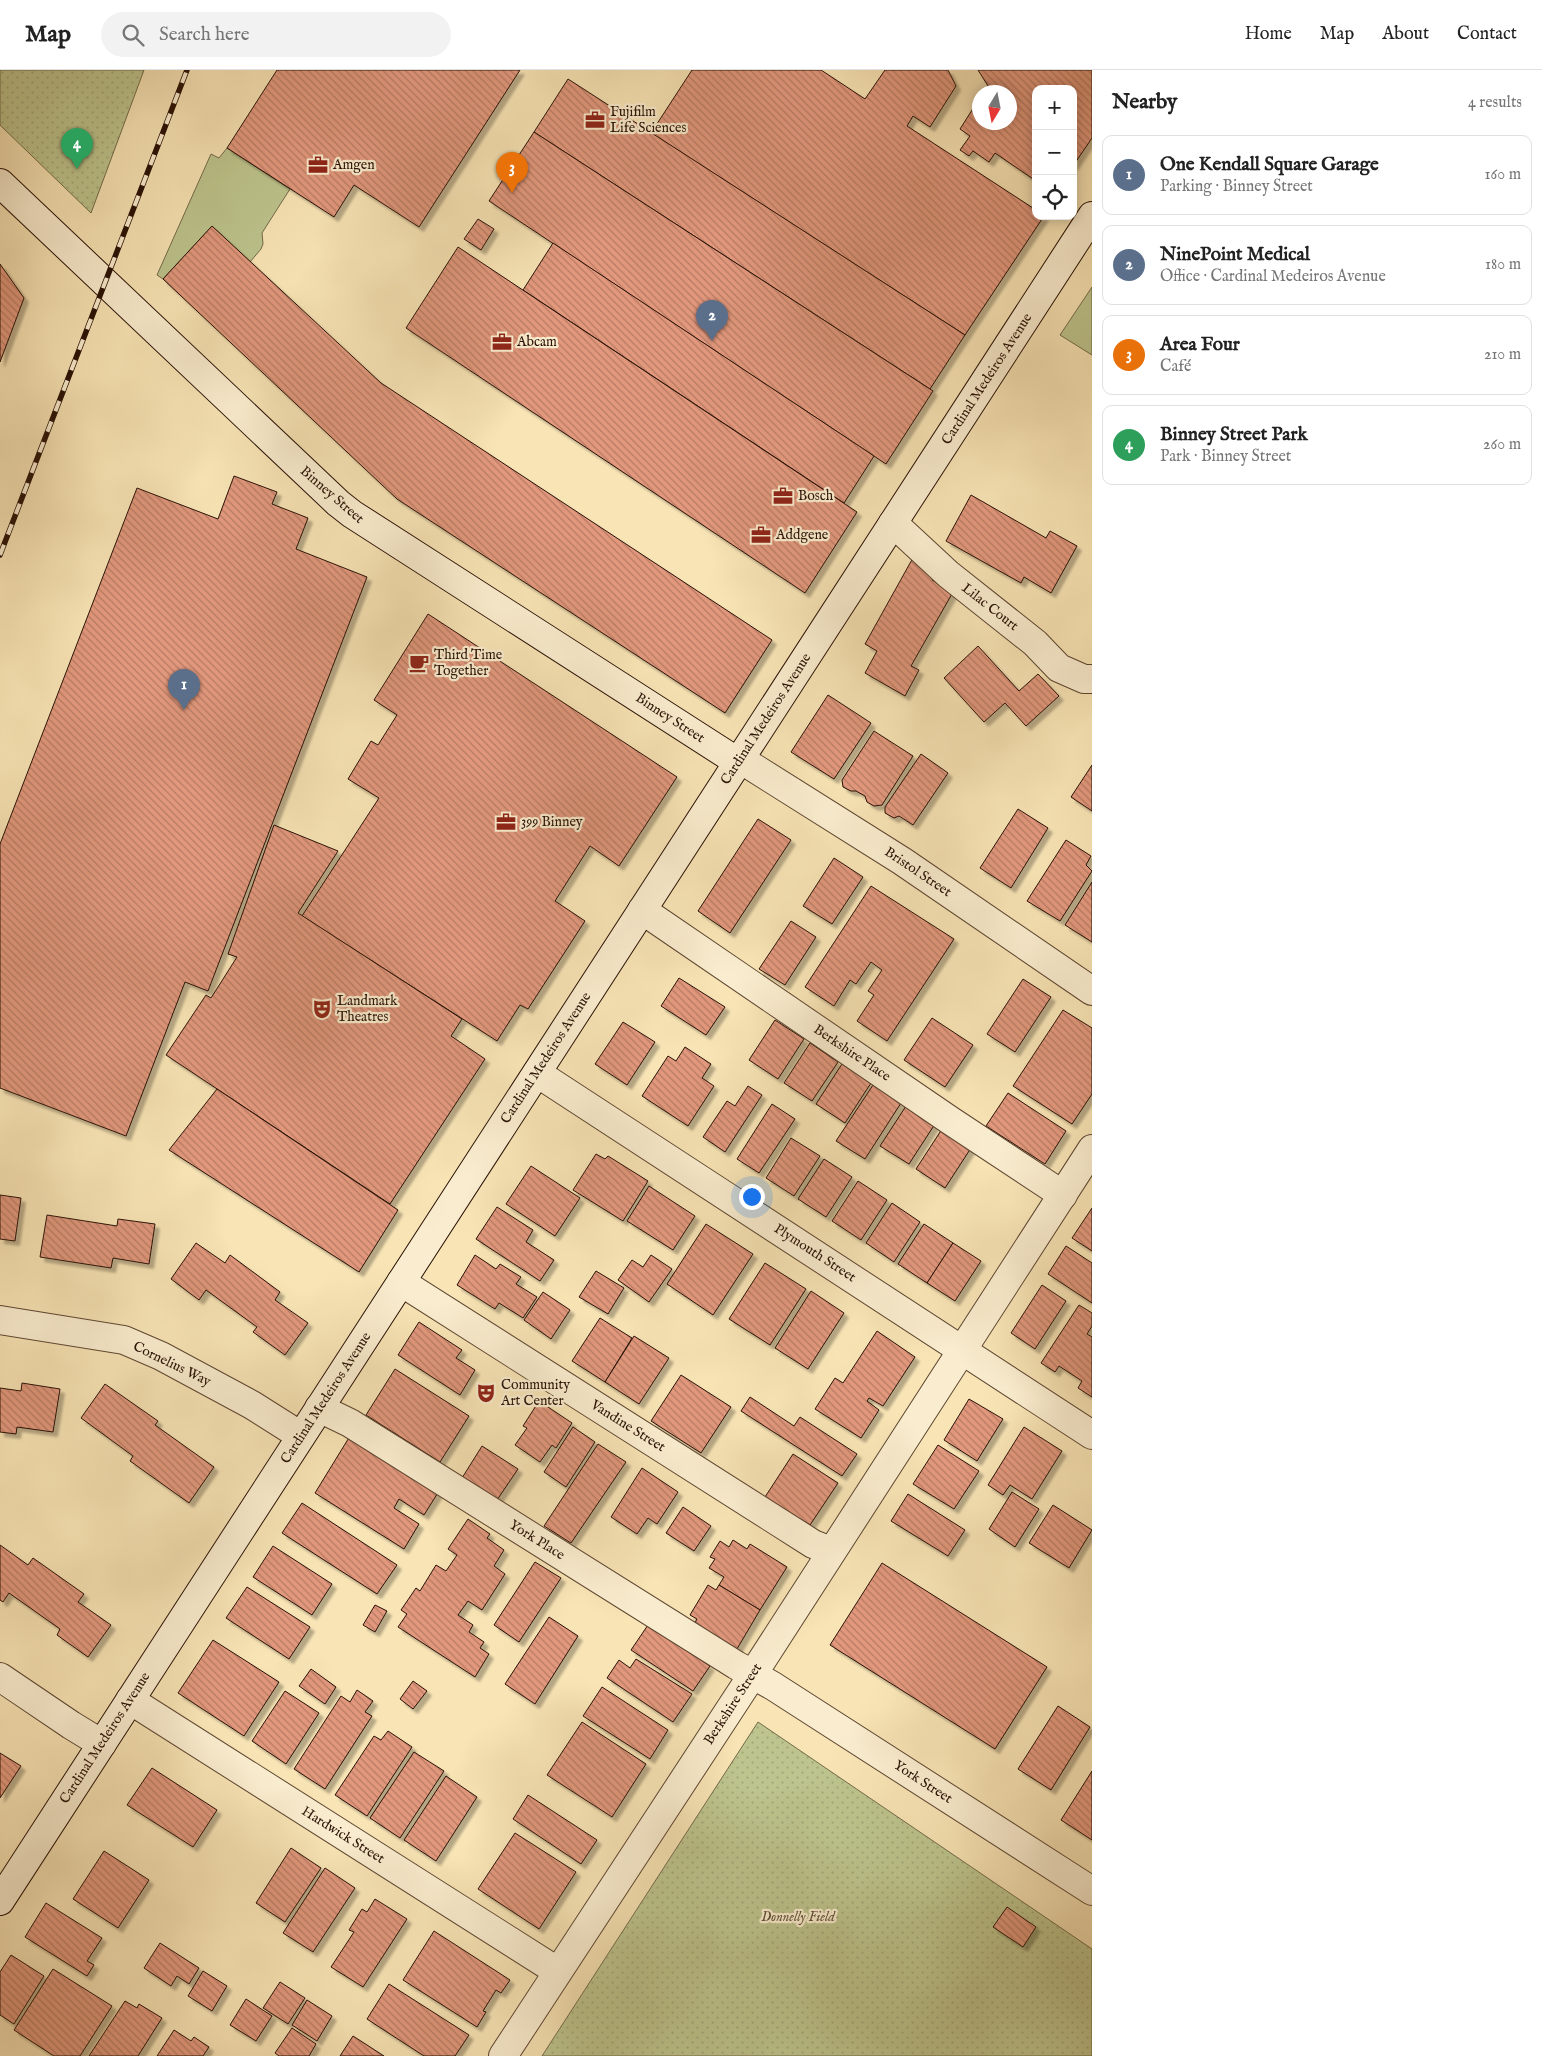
<!DOCTYPE html>
<meta charset="utf-8">
<style>
body{margin:0;font-family:"IM FELL English",serif;background:#f2f2f2;color:#222}
.controls{position:absolute;right:15px;top:15px;display:grid;overflow:hidden;border-radius:10px;box-shadow:0 2px 12px #0003}
.controls button{width:45px;height:45px;display:grid;place-items:center;padding:0;border:0;border-bottom:1px solid #e0e0e0;background:#fff;color:#222;font:25px sans-serif}
.compass{position:absolute;left:972px;top:15px;width:45px;height:45px;border-radius:50%;background:#fff;box-shadow:0 2px 12px #0003;rotate:190deg}
.you{position:absolute;left:751px;top:1126px;width:18px;height:18px;margin:-12px;border:4px solid #fff;border-radius:50%;background:#1a73e8;box-shadow:0 0 0 8px #1a73e833}
.badge{display:grid;place-items:center;width:32px;height:32px;border-radius:50%;background:#d93025;color:#fff;font-size:16px;font-weight:700}
.pin{position:absolute;translate:-50% -41px;filter:drop-shadow(0 1px 2px #0008)}
.pin::after{content:'';position:absolute;top:26px;width:18px;height:15px;background:inherit;clip-path:polygon(0 0,100% 0,50% 100%)}
.list{margin:0;padding:0;list-style:none}
h2{display:flex;justify-content:space-between;align-items:center;height:65px;margin:0;padding:0 20px;font-size:21px}
h2 small{font-size:16px;font-weight:400;color:#767676}
.list li{display:grid;grid-template-columns:32px 1fr auto;gap:15px;align-items:center;box-sizing:border-box;height:80px;margin:0 10px 10px;padding:0 10px;border:1px solid #e0e0e0;border-radius:10px}
.list b{display:block;font-size:19px;white-space:nowrap}
.list p{margin:0;font-size:16px;white-space:nowrap;color:#767676}
.list em{font-size:16px;font-style:normal;color:#767676}
.icon{flex:none;width:28px;height:28px;fill:none;stroke:currentColor;stroke-width:2;stroke-linecap:round;stroke-linejoin:round}
.map{position:relative;flex:none;width:1092px;height:1986px;overflow:hidden}
header{display:flex;align-items:center;gap:30px;box-sizing:border-box;height:70px;padding:0 25px;background:#fff;border-bottom:1px solid #e0e0e0}
header strong{font-size:24px}
nav{display:flex;gap:28px;margin-inline-start:auto;font-size:18px}
.search{width:350px;height:45px;background:#f2f2f2;display:flex;align-items:center;gap:12px;box-sizing:border-box;padding:0 18px;border-radius:28px;color:#767676;font-size:19px}
main{display:flex}
aside{flex:1;background:#fff}
.map>svg:first-child{display:block}
.green{fill:#bdc48d;stroke:#736a49}
.park{fill:url(#park-dots);stroke:#736a49}
.building{fill:url(#building-back-hatch);stroke:#291105;filter:url(#shadow)}
.lines{fill:none;stroke-linecap:round;stroke-linejoin:round}
.street-casing{stroke:#5d4631;stroke-width:30}
.secondary-casing{stroke:#291105;stroke-width:30}
.street{stroke:#faedcf;stroke-width:28}
.secondary{stroke:#faedcf;stroke-width:28}
.rail-casing{stroke:#291105;stroke-width:5.5}
.rail{stroke:#faedcf;stroke-width:4;stroke-dasharray:11;stroke-linecap:butt}
.labels{text-anchor:middle;dominant-baseline:central;stroke-width:4.5;stroke-linejoin:round;paint-order:stroke}
.poi-label{font-size:14px;fill:#291105;stroke:#faedcf;text-anchor:start}
.street-label{font-size:14px;fill:#291105;stroke:#faedcf}
.park-label{font-size:14px;font-style:italic;fill:#5d5035;stroke:#faedcf}
</style>
<header>
<strong>Map</strong>
<div class="search"><svg class="icon" aria-label="search" viewBox="0 0 24 24"><circle cx="10" cy="10" r="6"/><path d="M15 15l6 6"/></svg>Search here</div>
<nav><a>Home</a><a>Map</a><a>About</a><a>Contact</a></nav>
</header>
<main>
<div class="map">
<svg width="1092" height="1986" viewBox="0 0 1092 1986">
<defs>
<pattern id="park-dots" width="8" height="8" patternUnits="userSpaceOnUse" patternTransform="scale(1.25)"><rect width="8" height="8" fill="#bdc48d"/><path d="M2 2h.1M6 6h.1" fill="none" stroke="#a2a778" stroke-width="1.8" stroke-linecap="round"/></pattern>
<pattern id="building-back-hatch" width="6" height="6" patternUnits="userSpaceOnUse" patternTransform="scale(1.25)"><rect width="6" height="6" fill="#e2987d"/><path d="M-1 5l2 2M0 0l6 6M5-1l2 2" fill="none" stroke="#b77b64"/></pattern>
<filter id="shadow"><feDropShadow dx="4.5" dy="4.5" stdDeviation="1" flood-color="#0004"/></filter>
</defs>
<rect width="100%" height="100%" fill="#f8e4b5"/>
<filter id="stains"><feTurbulence type="fractalNoise" baseFrequency=".004" numOctaves="4"/><feColorMatrix values="0 0 0 0 .2 0 0 0 0 .09 0 0 0 0 .02 0 0 0 .5 -.17"/></filter>
<radialGradient id="worn" r=".72"><stop offset=".6" stop-color="#630" stop-opacity="0"/><stop offset="1" stop-color="#630" stop-opacity=".3"/></radialGradient>
<g class="green">
<polygon points="227,78 290,119 262,163 263,174 261,179 250,192 212,156 163,209 157,205 211,84 219,88"/>
<polygon points="1092,217 1092,285 1060,265"/>
</g>
<g class="park">
<polygon points="0,0 144,0 91,143 0,55"/>
<polygon points="758,1652 1092,1879 1092,1986 542,1986"/>
</g>
<g class="building">
<polygon points="277,0 520,0 419,157 354,115 334,147 227,78"/>
<polygon points="692,0 821,0 865,29 885,0 948,0 956,16 930,57 913,46 907,56 1036,140 1036,146 1044,146 965,265 651,63"/>
<polygon points="978,0 1092,0 1092,68 1073,96 1073,19 1036,19 1036,111 995,83 989,92 973,81 969,86 960,80 970,66 960,59 979,29 979,52 1009,52 1009,22 984,22 988,16"/>
<polygon points="568,9 965,265 930,319 534,62"/>
<polygon points="534,62 933,321 886,394 489,131"/>
<polygon points="478,149 494,159 481,180 464,169"/>
<polygon points="212,156 381,313 772,570 725,643 397,429 163,209"/>
<polygon points="553,173 874,386 844,433 523,220"/>
<polygon points="458,177 857,442 805,523 406,258"/>
<polygon points="0,194 24,228 0,292"/>
<polygon points="234,406 277,422 272,434 308,448 296,479 367,507 208,921 185,912 126,1066 0,1018 0,774 137,418 218,449"/>
<polygon points="971,425 1046,468 1050,461 1077,476 1051,523 1024,507 1021,513 946,471"/>
<polygon points="914,486 938,500 932,510 953,522 911,596 919,600 905,626 865,603 877,581 865,574"/>
<polygon points="428,544 677,707 619,796 590,776 555,831 585,851 528,939 520,935 497,971 302,846 379,728 348,709 371,671 378,675 397,645 374,630"/>
<polygon points="978,576 1019,621 1038,604 1059,626 1026,656 1005,633 984,652 944,608"/>
<polygon points="828,625 871,653 834,709 791,682"/>
<polygon points="874,661 913,686 882,735 874,736 867,732 865,726 856,721 851,721 843,717 842,710"/>
<polygon points="921,684 948,703 913,755 899,746 894,748 885,743 885,737"/>
<polygon points="1092,695 1092,741 1071,727"/>
<polygon points="1018,739 1048,758 1011,818 980,798"/>
<polygon points="758,749 791,770 730,863 698,841"/>
<polygon points="274,755 338,781 298,843 462,949 451,966 485,989 390,1134 166,985 206,925 211,928 237,887 228,884"/>
<polygon points="1066,770 1091,786 1086,795 1092,801 1060,851 1027,831"/>
<polygon points="834,788 863,807 832,854 803,836"/>
<polygon points="1092,812 1092,872 1065,855"/>
<polygon points="871,816 954,869 887,971 857,951 874,925 868,921 882,900 871,892 856,914 850,910 834,936 805,917"/>
<polygon points="791,851 816,867 785,915 759,899"/>
<polygon points="679,908 725,937 706,965 661,936"/>
<polygon points="1023,909 1051,927 1015,982 987,964"/>
<polygon points="1063,940 1092,958 1092,1024 1072,1054 1013,1016"/>
<polygon points="932,948 973,975 945,1017 904,990"/>
<polygon points="775,950 804,969 778,1009 749,990"/>
<polygon points="623,952 655,972 627,1015 595,994"/>
<polygon points="810,973 838,992 812,1031 784,1013"/>
<polygon points="685,977 711,994 702,1008 714,1016 688,1056 642,1026 668,986 676,991"/>
<polygon points="842,994 871,1013 845,1053 816,1034"/>
<polygon points="873,1015 901,1033 865,1089 836,1071"/>
<polygon points="748,1016 762,1025 725,1082 703,1067 727,1031 735,1036"/>
<polygon points="217,1019 398,1140 359,1202 169,1080"/>
<polygon points="1008,1023 1066,1061 1045,1094 986,1056"/>
<polygon points="772,1034 795,1049 759,1103 737,1089"/>
<polygon points="906,1036 935,1054 909,1094 880,1076"/>
<polygon points="942,1059 971,1078 945,1118 916,1099"/>
<polygon points="791,1068 820,1086 794,1126 766,1108"/>
<polygon points="596,1084 605,1089 608,1086 648,1111 623,1151 573,1120"/>
<polygon points="824,1089 852,1107 826,1147 798,1129"/>
<polygon points="531,1096 580,1128 555,1166 506,1134"/>
<polygon points="858,1111 887,1130 861,1170 832,1151"/>
<polygon points="649,1116 695,1146 673,1180 627,1151"/>
<polygon points="0,1125 21,1128 15,1171 0,1169"/>
<polygon points="892,1133 920,1152 894,1192 866,1173"/>
<polygon points="497,1137 533,1160 526,1172 554,1190 540,1211 476,1169"/>
<polygon points="1092,1138 1092,1181 1072,1168"/>
<polygon points="47,1145 117,1156 118,1149 155,1154 149,1194 113,1188 111,1198 40,1187"/>
<polygon points="706,1154 753,1184 713,1245 667,1214"/>
<polygon points="924,1154 953,1173 927,1213 898,1194"/>
<polygon points="196,1173 225,1193 230,1185 280,1222 275,1230 308,1253 285,1285 253,1262 257,1257 206,1220 199,1230 171,1209"/>
<polygon points="953,1173 981,1191 955,1231 927,1213"/>
<polygon points="1066,1176 1092,1193 1092,1233 1048,1204"/>
<polygon points="475,1185 496,1199 500,1194 521,1207 516,1214 537,1227 523,1248 499,1233 495,1239 457,1215"/>
<polygon points="651,1185 672,1199 649,1232 618,1210 632,1190 643,1197"/>
<polygon points="765,1193 806,1219 770,1275 729,1249"/>
<polygon points="596,1201 624,1218 608,1244 579,1227"/>
<polygon points="1042,1215 1066,1231 1035,1279 1011,1263"/>
<polygon points="811,1221 844,1243 808,1299 775,1278"/>
<polygon points="543,1222 570,1240 551,1269 524,1250"/>
<polygon points="1079,1235 1092,1243 1092,1256 1087,1264 1092,1267 1092,1327 1078,1318 1082,1311 1059,1296 1055,1302 1041,1293"/>
<polygon points="600,1248 632,1268 605,1312 572,1291"/>
<polygon points="419,1252 462,1280 456,1288 475,1300 460,1325 398,1285"/>
<polygon points="877,1261 915,1287 883,1336 869,1328 867,1331 879,1340 861,1368 815,1339 835,1308 843,1313"/>
<polygon points="634,1266 669,1288 639,1334 605,1312"/>
<polygon points="395,1299 469,1346 440,1392 366,1345"/>
<polygon points="681,1305 731,1337 701,1383 651,1351"/>
<polygon points="22,1313 60,1319 53,1362 17,1357 16,1364 0,1362 0,1318 21,1321"/>
<polygon points="105,1314 158,1351 155,1355 214,1397 189,1433 130,1391 133,1386 81,1348"/>
<polygon points="750,1327 794,1356 800,1347 857,1384 842,1406 741,1341"/>
<polygon points="969,1329 1003,1349 977,1391 944,1370"/>
<polygon points="539,1331 572,1353 556,1378 552,1375 540,1392 515,1375 527,1358 523,1356"/>
<polygon points="573,1357 595,1372 566,1417 544,1402"/>
<polygon points="1024,1357 1062,1381 1032,1429 1010,1415 1003,1425 988,1415"/>
<polygon points="350,1366 439,1421 424,1445 399,1429 394,1438 419,1454 404,1479 315,1423"/>
<polygon points="598,1374 626,1392 571,1473 544,1456"/>
<polygon points="938,1375 979,1401 954,1439 913,1414"/>
<polygon points="482,1376 518,1399 497,1430 462,1408"/>
<polygon points="793,1384 838,1413 810,1455 765,1427"/>
<polygon points="642,1398 678,1422 657,1454 648,1448 637,1464 611,1447"/>
<polygon points="1012,1422 1039,1439 1015,1477 989,1459"/>
<polygon points="908,1424 965,1460 948,1486 891,1451"/>
<polygon points="302,1433 397,1495 377,1524 282,1463"/>
<polygon points="1053,1435 1092,1460 1069,1498 1029,1473"/>
<polygon points="683,1437 711,1456 694,1481 666,1463"/>
<polygon points="468,1449 490,1464 487,1468 504,1480 494,1496 505,1504 482,1540 468,1531 458,1545 473,1555 469,1562 484,1572 480,1578 489,1584 475,1607 398,1557 407,1544 401,1540 416,1518 420,1521 436,1495 446,1501 457,1485 448,1479"/>
<polygon points="733,1470 747,1479 750,1474 787,1497 760,1540 719,1515 724,1507 709,1498 715,1489 710,1487 720,1471 729,1477"/>
<polygon points="0,1475 28,1495 33,1488 84,1524 78,1532 111,1555 88,1587 57,1565 60,1559 9,1523 3,1532 0,1530"/>
<polygon points="273,1476 332,1514 312,1545 253,1507"/>
<polygon points="535,1492 561,1508 519,1572 494,1555"/>
<polygon points="882,1493 1047,1597 995,1679 830,1575"/>
<polygon points="708,1515 716,1520 719,1515 760,1540 734,1584 692,1558 697,1549 690,1545"/>
<polygon points="247,1517 310,1557 289,1589 226,1548"/>
<polygon points="375,1535 387,1541 375,1562 363,1555"/>
<polygon points="549,1547 578,1566 535,1634 505,1614"/>
<polygon points="648,1555 710,1596 693,1621 631,1580"/>
<polygon points="213,1570 279,1612 244,1666 178,1623"/>
<polygon points="636,1589 692,1624 673,1652 607,1608 619,1590 630,1598"/>
<polygon points="311,1599 336,1617 325,1634 299,1616"/>
<polygon points="413,1611 427,1621 413,1639 400,1629"/>
<polygon points="602,1617 668,1660 650,1689 583,1646"/>
<polygon points="357,1620 373,1631 365,1642 372,1646 325,1719 294,1699 341,1626 350,1632"/>
<polygon points="285,1621 319,1643 286,1694 252,1671"/>
<polygon points="1058,1636 1090,1657 1051,1720 1018,1699"/>
<polygon points="582,1652 646,1694 612,1747 547,1705"/>
<polygon points="388,1661 412,1677 367,1746 335,1725 374,1666 381,1670"/>
<polygon points="414,1682 444,1701 400,1768 370,1748"/>
<polygon points="0,1683 21,1696 0,1728"/>
<polygon points="152,1698 217,1740 193,1777 127,1735"/>
<polygon points="1092,1701 1092,1770 1061,1750"/>
<polygon points="446,1706 477,1727 436,1791 404,1770"/>
<polygon points="528,1725 597,1770 581,1794 513,1749"/>
<polygon points="515,1763 576,1802 539,1859 478,1819"/>
<polygon points="291,1778 321,1798 285,1852 256,1833"/>
<polygon points="104,1781 149,1810 118,1858 73,1829"/>
<polygon points="325,1798 355,1818 313,1882 283,1863"/>
<polygon points="375,1829 407,1849 363,1917 331,1897 354,1862 349,1860 362,1839 367,1842"/>
<polygon points="46,1833 102,1868 87,1891 94,1895 87,1906 25,1867"/>
<polygon points="1007,1837 1036,1857 1023,1877 993,1857"/>
<polygon points="434,1861 510,1910 501,1923 496,1920 483,1941 486,1942 477,1957 403,1910"/>
<polygon points="160,1873 199,1898 189,1914 177,1906 171,1916 144,1898"/>
<polygon points="11,1885 44,1906 14,1954 0,1945 0,1902"/>
<polygon points="53,1899 112,1936 80,1986 54,1986 14,1960"/>
<polygon points="203,1901 227,1916 212,1941 188,1926"/>
<polygon points="280,1912 305,1928 288,1954 263,1938"/>
<polygon points="389,1914 469,1965 455,1986 424,1986 367,1949"/>
<polygon points="246,1929 272,1946 256,1971 230,1955"/>
<polygon points="307,1930 332,1946 317,1971 292,1955"/>
<polygon points="125,1931 137,1938 139,1934 162,1948 138,1986 89,1986"/>
<polygon points="292,1958 316,1974 309,1986 279,1986 275,1983"/>
<polygon points="174,1960 191,1971 194,1967 209,1977 203,1986 157,1986"/>
<polygon points="353,1966 384,1986 340,1986"/>
</g>
<g class="lines">
<defs>
<g id="street">
<polyline points="893,453 948,504 1035,573 1059,598 1084,609 1092,609"/>
<polyline points="740,689 902,791 1092,921"/>
<polyline points="642,840 951,1051 1063,1125"/>
<polyline points="537,1003 1092,1365"/>
<polyline points="401,1212 813,1474 831,1481"/>
<polyline points="0,1250 124,1270 161,1286 252,1335 301,1366"/>
<polyline points="319,1338 350,1353 736,1595 773,1616 1092,1821"/>
<polyline points="0,1607 71,1655 102,1674"/>
<polyline points="130,1630 557,1901"/>
<polyline points="503,1986 753,1604 1092,1079"/>
</g>
<g id="secondary">
<polyline points="0,113 338,433 352,444 738,692"/>
<polyline points="0,1831 1092,146"/>
</g>
</defs>
<use href="#street" class="street-casing"/>
<use href="#secondary" class="secondary-casing"/>
<use href="#street" class="street"/>
<use href="#secondary" class="secondary"/>
<defs>
<polyline id="rail" points="0,485 187,0"/>
</defs>
<use href="#rail" class="rail-casing"/>
<use href="#rail" class="rail"/>
</g>
<defs>
<symbol id="office-bare" viewBox="-9 -9 18 18"><path d="M-6-3h4V-5.5h4V-3h4V5H-6ZM-1-4.5V-3h2v-1.5ZM-6 0V1H6V0Z" fill="#8f2418" stroke="#faedcf" stroke-width="2.5" paint-order="stroke"/></symbol>
<symbol id="cafe-bare" viewBox="-9 -9 18 18"><path d="M-5.5-4.5H6V0H3Q3 3.5 0 3.5H-2.5Q-5.5 3.5-5.5 0ZM3-3.2v2h1.7v-2ZM-6 4.5H4V6H-6Z" fill="#8f2418" stroke="#faedcf" stroke-width="2.5" paint-order="stroke"/></symbol>
<symbol id="theatre-bare" viewBox="-9 -9 18 18"><path d="M-5-5.5Q0-4 5-5.5V0Q5 5 0 6Q-5 5-5 0ZM-3.3-2.5H-1v1.5H-3.3ZM1-2.5H3.3v1.5H1ZM-2.8 1Q0 5.5 2.8 1Z" fill="#8f2418" stroke="#faedcf" stroke-width="2.5" paint-order="stroke"/></symbol>
</defs>
<g fill-rule="evenodd">
<use href="#office-bare" x="581" y="36" width="28" height="28"/>
<use href="#office-bare" x="304" y="81" width="28" height="28"/>
<use href="#office-bare" x="488" y="258" width="28" height="28"/>
<use href="#office-bare" x="769" y="412" width="28" height="28"/>
<use href="#office-bare" x="747" y="451" width="28" height="28"/>
<use href="#cafe-bare" x="405" y="579" width="28" height="28"/>
<use href="#office-bare" x="492" y="738" width="28" height="28"/>
<use href="#theatre-bare" x="308" y="925" width="28" height="28"/>
<use href="#theatre-bare" x="472" y="1309" width="28" height="28"/>
</g>
<g class="labels">
<g class="poi-label">
<text x="610" y="42">Fujifilm<tspan x="610" dy="16">Life Sciences</tspan></text>
<text x="333" y="95">Amgen</text>
<text x="517" y="272">Abcam</text>
<text x="798" y="426">Bosch</text>
<text x="776" y="465">Addgene</text>
<text x="434" y="585">Third Time<tspan x="434" dy="16">Together</tspan></text>
<text x="521" y="752">399 Binney</text>
<text x="337" y="931">Landmark<tspan x="337" dy="16">Theatres</tspan></text>
<text x="501" y="1315">Community<tspan x="501" dy="16">Art Center</tspan></text>
</g>
<g class="street-label">
<text transform="translate(987 309) rotate(-57)">Cardinal Medeiros Avenue</text>
<text transform="translate(332 425) rotate(41)">Binney Street</text>
<text transform="translate(990 537) rotate(38)">Lilac Court</text>
<text transform="translate(670 648) rotate(33)">Binney Street</text>
<text transform="translate(766 649) rotate(-57)">Cardinal Medeiros Avenue</text>
<text transform="translate(918 802) rotate(34)">Bristol Street</text>
<text transform="translate(852 983) rotate(34)">Berkshire Place</text>
<text transform="translate(546 988) rotate(-57)">Cardinal Medeiros Avenue</text>
<text transform="translate(815 1183) rotate(33)">Plymouth Street</text>
<text transform="translate(172 1294) rotate(26)">Cornelius Way</text>
<text transform="translate(326 1328) rotate(-57)">Cardinal Medeiros Avenue</text>
<text transform="translate(628 1356) rotate(32)">Vandine Street</text>
<text transform="translate(537 1470) rotate(32)">York Place</text>
<text transform="translate(733 1634) rotate(-57)">Berkshire Street</text>
<text transform="translate(105 1668) rotate(-57)">Cardinal Medeiros Avenue</text>
<text transform="translate(923 1712) rotate(33)">York Street</text>
<text transform="translate(343 1765) rotate(32)">Hardwick Street</text>
</g>
<g class="park-label">
<text x="798" y="1847">Donnelly Field</text>
</g>
</g>
<rect width="100%" height="100%" filter="url(#stains)"/>
<rect width="100%" height="100%" fill="url(#worn)"/>
</svg>
<div class="controls">
<button>+</button>
<button>−</button>
<button><svg class="icon" aria-label="locate" viewBox="0 0 24 24"><circle cx="12" cy="12" r="6"/><path d="M12 2v4M12 18v4M2 12h4M18 12h4"/></svg></button>
</div>
<svg class="compass" viewBox="-18 -18 36 36"><path d="M0-13l5 13h-10z" fill="#e53935"/><path d="M0 13l5-13h-10z" fill="#767676"/></svg>
<div class="you"></div>
<div class="pin badge" style="left:184px;top:640px;background:#5c6f8a">1</div>
<div class="pin badge" style="left:712px;top:271px;background:#5c6f8a">2</div>
<div class="pin badge" style="left:512px;top:123px;background:#e8710a">3</div>
<div class="pin badge" style="left:77px;top:99px;background:#2e9e5b">4</div>
</div>
<aside>
<h2>Nearby<small>4 results</small></h2>
<ul class="list">
<li><span class="badge" style="background:#5c6f8a">1</span><div><b>One Kendall Square Garage</b><p>Parking · Binney Street</p></div><em>160 m</em></li>
<li><span class="badge" style="background:#5c6f8a">2</span><div><b>NinePoint Medical</b><p>Office · Cardinal Medeiros Avenue</p></div><em>180 m</em></li>
<li><span class="badge" style="background:#e8710a">3</span><div><b>Area Four</b><p>Café</p></div><em>210 m</em></li>
<li><span class="badge" style="background:#2e9e5b">4</span><div><b>Binney Street Park</b><p>Park · Binney Street</p></div><em>260 m</em></li>
</ul>
</aside>
</main>
